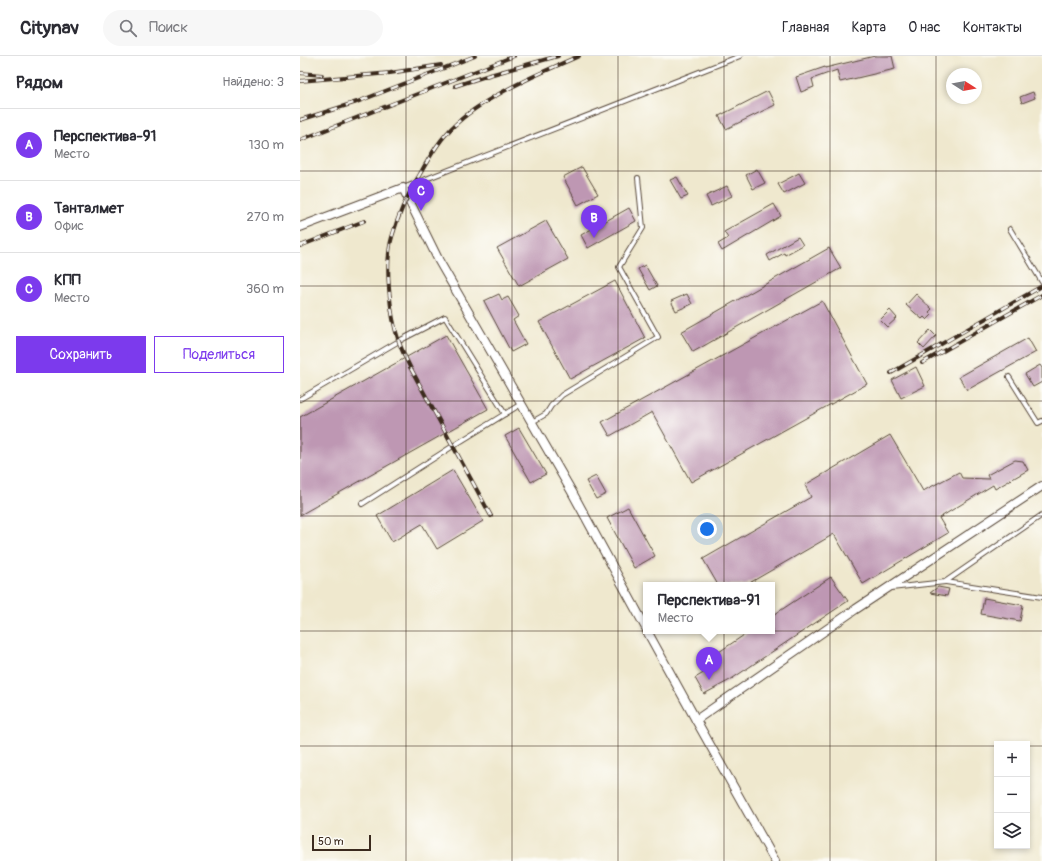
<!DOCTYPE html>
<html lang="ru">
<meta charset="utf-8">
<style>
body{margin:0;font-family:Pangolin,sans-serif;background:#f7f7f7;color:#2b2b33}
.controls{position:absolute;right:12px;bottom:12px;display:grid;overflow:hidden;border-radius:0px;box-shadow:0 2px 6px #0003}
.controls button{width:36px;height:36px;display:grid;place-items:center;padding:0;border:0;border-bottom:1px solid #e1e1e2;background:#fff;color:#2b2b33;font:20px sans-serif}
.compass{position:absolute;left:646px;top:12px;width:36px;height:36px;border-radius:50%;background:#fff;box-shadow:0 2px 6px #0003;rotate:101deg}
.scale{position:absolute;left:12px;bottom:10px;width:59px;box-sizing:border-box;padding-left:4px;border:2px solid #3b2a1e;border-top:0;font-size:11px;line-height:14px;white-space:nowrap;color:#3b2a1e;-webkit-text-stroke:3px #fdfcf7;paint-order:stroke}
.you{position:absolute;left:407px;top:473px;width:14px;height:14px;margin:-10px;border:3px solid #fff;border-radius:50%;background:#1a73e8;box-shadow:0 0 0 6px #1a73e833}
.badge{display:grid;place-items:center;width:26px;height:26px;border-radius:50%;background:#7c3aed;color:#fff;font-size:13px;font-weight:700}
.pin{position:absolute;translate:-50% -33px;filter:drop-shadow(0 1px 2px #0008)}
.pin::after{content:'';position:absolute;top:21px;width:14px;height:12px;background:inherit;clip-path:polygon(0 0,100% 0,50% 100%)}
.popup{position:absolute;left:343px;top:526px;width:132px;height:52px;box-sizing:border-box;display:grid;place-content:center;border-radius:0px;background:#fff;filter:drop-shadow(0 1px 3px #0005);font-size:13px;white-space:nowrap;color:#7c7c81}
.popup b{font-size:15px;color:#2b2b33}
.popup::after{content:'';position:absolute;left:50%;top:100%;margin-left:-8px;border:8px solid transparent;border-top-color:#fff}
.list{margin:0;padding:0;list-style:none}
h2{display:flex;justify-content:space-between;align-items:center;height:52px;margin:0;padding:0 16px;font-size:17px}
h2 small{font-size:13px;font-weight:400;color:#7c7c81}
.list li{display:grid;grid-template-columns:26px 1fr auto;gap:12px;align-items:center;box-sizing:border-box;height:72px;padding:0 16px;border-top:1px solid #e1e1e2}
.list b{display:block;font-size:15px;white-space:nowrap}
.list p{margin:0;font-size:13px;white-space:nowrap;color:#7c7c81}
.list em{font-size:13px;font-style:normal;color:#7c7c81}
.actions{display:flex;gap:8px;padding:12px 16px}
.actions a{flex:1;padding:9px 0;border:1px solid #7c3aed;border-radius:0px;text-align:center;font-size:14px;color:#7c3aed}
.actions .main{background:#7c3aed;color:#fff}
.icon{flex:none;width:22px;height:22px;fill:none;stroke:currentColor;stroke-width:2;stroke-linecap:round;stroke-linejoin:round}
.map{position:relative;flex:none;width:742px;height:805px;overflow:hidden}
header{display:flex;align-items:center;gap:24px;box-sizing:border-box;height:56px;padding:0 20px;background:#fff;border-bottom:1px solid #e1e1e2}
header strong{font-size:19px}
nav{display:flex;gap:22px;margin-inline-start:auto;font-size:14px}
.search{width:280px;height:36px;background:#f7f7f7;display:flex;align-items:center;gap:10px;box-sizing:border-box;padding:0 14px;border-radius:22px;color:#7c7c81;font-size:15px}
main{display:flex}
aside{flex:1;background:#fff}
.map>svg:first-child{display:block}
.building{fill:#be97b3}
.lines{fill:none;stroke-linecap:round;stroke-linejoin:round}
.service-casing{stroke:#564638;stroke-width:6}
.minor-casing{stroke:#564638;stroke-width:10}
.service{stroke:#fff;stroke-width:4}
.minor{stroke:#fff;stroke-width:8}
.rail-casing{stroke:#3b2a1e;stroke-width:4}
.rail{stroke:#fdfcf7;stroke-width:2.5;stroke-dasharray:8;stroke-linecap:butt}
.grid{fill:none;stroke:#3b2a1e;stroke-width:1;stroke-opacity:0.55}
</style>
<header>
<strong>Citynav</strong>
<div class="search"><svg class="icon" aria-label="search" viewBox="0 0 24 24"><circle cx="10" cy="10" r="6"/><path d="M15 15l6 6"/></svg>Поиск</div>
<nav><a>Главная</a><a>Карта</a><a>О нас</a><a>Контакты</a></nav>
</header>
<main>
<aside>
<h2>Рядом<small>Найдено: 3</small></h2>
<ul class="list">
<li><span class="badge">A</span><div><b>Перспектива-91</b><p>Место</p></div><em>130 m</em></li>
<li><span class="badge">B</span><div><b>Танталмет</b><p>Офис</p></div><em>270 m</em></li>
<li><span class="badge">C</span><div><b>КПП</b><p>Место</p></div><em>360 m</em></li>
</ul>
<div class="actions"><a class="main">Сохранить</a><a>Поделиться</a></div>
</aside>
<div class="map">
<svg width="742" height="805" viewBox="0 0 742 805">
<rect width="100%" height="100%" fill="#fdfcf7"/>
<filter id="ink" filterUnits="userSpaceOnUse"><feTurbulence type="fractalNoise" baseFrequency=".025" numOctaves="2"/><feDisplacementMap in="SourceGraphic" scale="8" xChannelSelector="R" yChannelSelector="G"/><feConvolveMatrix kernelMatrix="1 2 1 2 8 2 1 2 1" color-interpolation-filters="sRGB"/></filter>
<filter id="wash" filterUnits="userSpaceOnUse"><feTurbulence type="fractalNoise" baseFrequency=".012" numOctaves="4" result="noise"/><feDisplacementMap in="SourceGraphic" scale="16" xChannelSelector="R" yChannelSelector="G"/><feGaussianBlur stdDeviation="0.9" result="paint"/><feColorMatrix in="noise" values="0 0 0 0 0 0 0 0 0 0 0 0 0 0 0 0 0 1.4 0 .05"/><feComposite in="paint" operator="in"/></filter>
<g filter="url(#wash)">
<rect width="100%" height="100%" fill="#efe8ce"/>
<g id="blocks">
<g class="building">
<polygon points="575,0 592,0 595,13 540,26 537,14 512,23 514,31 501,36 496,21 525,11 525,12"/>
<polygon points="468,35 475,49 426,73 419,60"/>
<polygon points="733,36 735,42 722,47 720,41"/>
<polygon points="282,111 298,138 278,149 263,121"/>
<polygon points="457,113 465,127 453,133 446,119"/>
<polygon points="499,117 505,127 484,138 478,128"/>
<polygon points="377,121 388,140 381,143 370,124"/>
<polygon points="427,130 432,140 411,150 406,140"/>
<polygon points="474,148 481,160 422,195 418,188 428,182 424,176"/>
<polygon points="329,152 336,165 288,192 281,179"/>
<polygon points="246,165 268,203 219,230 197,192"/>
<polygon points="498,181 503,189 485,199 484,197 470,205 467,199"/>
<polygon points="529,192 541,212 393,296 381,276"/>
<polygon points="345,209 357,230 350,234 338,213"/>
<polygon points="315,225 345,282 270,323 239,266"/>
<polygon points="199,238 202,244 208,241 219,260 213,264 226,288 211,296 184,245"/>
<polygon points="387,238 392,248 376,255 371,245"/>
<polygon points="616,238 632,253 629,256 632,259 627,264 624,261 622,263 606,249"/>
<polygon points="522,245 567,328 391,426 352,356 310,380 302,366"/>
<polygon points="590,254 597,262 587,271 580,264"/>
<polygon points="630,274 636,280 624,293 618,287"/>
<polygon points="146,279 188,353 0,459 0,361"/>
<polygon points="728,282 736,296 667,334 659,321"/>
<polygon points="740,309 742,312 742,326 733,331 725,318"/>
<polygon points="616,311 625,330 601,342 592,324"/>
<polygon points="219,372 246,418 231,426 205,380"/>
<polygon points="590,379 623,435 659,416 662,422 689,423 687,419 715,404 723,405 728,414 695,433 693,429 639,462 648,477 563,528 534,478 446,529 418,529 403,503 511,441 505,429"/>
<polygon points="153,414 183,465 137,493 122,468 92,486 77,460"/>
<polygon points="296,420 306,438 296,443 286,425"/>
<polygon points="328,451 355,500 334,512 307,462"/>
<polygon points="531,521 548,545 430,624 404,638 395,622 419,608 413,600 450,575 472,575 472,560"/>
<polygon points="638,531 649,533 647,540 630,537"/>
<polygon points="684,542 723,549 720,565 681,558"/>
</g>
</g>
</g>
<g filter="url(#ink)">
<use href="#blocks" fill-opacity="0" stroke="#564638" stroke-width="1"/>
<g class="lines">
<defs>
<g id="service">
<polyline points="103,132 440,0"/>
<polyline points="710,173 742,226"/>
<polyline points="709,321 738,367 742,365"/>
<polyline points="0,343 99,285 145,261 205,358"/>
<polyline points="232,366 246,358 251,350 262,339 358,281 319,211 343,172 338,122"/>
<polyline points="62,448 153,390 221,348"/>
<polyline points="646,526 742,541"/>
<polyline points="591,532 645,526 742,459"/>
</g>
<g id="minor">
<polyline points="0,171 103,132 139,205 272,436 346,572"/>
<polyline points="347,575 396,664"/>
<polyline points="475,805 396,664 556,553 742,430"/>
</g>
</defs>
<use href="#service" class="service-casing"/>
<use href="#minor" class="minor-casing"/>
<use href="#service" class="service"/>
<use href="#minor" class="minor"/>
<defs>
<g id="rail">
<polyline points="0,17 22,19"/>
<polyline points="0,25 90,17 141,9"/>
<polyline points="155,30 186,20 258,0"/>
<polyline points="0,64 57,46 175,0"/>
<polyline points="0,84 214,0"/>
<polyline points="0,190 64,165"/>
<polyline points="622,307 742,239"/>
<polyline points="591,317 742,230"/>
<path d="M191 460 110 311C106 303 102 295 99 286 90 260 84 208 92 181 98 159 108 138 120 118 130 100 141 81 157 67 188 39 240 17 279 0"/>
</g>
</defs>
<use href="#rail" class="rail-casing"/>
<use href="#rail" class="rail"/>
</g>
</g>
<path class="grid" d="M106 0V805M212 0V805M318 0V805M424 0V805M530 0V805M636 0V805M0 115H742M0 230H742M0 345H742M0 460H742M0 575H742M0 690H697M727 690H742"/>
</svg>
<div class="controls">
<button>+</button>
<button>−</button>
<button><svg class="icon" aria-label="layers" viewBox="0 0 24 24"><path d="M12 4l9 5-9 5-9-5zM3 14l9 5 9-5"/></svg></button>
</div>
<svg class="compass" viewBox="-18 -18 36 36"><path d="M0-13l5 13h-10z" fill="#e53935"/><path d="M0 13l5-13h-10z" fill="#7c7c81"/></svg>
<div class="scale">50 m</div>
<div class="you"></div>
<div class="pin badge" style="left:409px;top:624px">A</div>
<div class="popup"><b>Перспектива-91</b>Место</div>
<div class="pin badge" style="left:294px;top:182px">B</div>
<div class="pin badge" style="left:121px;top:155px">C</div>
</div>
</main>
